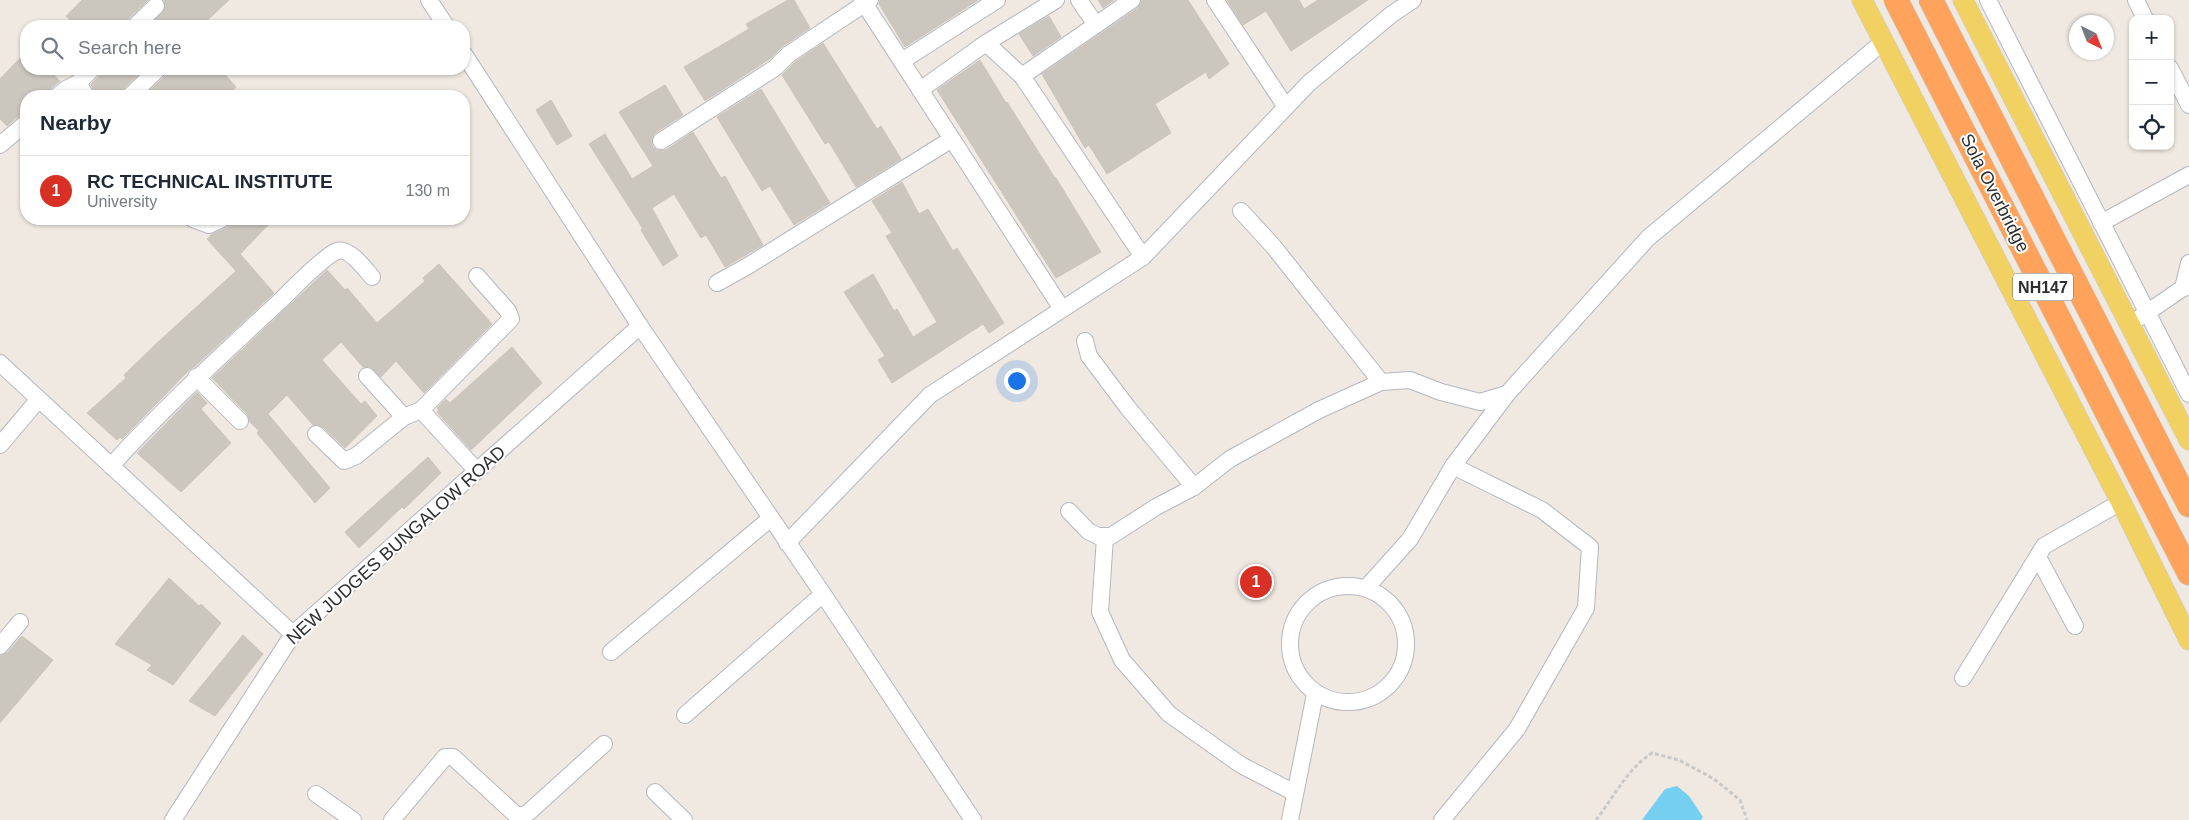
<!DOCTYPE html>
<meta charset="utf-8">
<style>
body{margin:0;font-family:Arial,sans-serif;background:#f6f6f7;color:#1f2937}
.controls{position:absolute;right:15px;top:15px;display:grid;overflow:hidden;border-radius:10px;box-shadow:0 1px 4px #0004}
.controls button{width:45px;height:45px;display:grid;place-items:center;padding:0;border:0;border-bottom:1px solid #e0e1e3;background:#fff;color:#1f2937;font:25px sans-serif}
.compass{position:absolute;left:2069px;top:15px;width:45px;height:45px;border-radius:50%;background:#fff;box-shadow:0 1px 4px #0004;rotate:138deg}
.you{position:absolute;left:1016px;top:380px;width:18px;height:18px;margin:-12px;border:4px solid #fff;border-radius:50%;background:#1a73e8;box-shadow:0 0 0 8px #1a73e833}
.badge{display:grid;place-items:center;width:32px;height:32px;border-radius:50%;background:#d93025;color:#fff;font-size:16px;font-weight:700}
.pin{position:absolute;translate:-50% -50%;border:2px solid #fff;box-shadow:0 1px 5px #0006}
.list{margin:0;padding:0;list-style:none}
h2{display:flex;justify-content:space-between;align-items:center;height:65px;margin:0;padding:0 20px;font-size:21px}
h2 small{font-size:16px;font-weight:400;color:#747a83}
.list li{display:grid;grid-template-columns:32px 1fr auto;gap:15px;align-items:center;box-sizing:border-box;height:70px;padding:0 20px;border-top:1px solid #e0e1e3}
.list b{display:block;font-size:19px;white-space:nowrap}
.list p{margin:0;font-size:16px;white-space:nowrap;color:#747a83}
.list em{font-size:16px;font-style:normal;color:#747a83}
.icon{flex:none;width:28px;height:28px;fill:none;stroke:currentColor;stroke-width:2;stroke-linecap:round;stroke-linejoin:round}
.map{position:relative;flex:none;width:2189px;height:820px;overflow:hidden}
.search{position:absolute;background:#fff;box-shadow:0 1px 4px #0004;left:20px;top:20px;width:450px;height:55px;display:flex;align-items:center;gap:12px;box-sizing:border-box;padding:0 18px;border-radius:20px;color:#747a83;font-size:19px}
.panel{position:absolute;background:#fff;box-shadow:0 1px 4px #0004;left:20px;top:90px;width:450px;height:135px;border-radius:20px}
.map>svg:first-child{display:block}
.water{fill:#75cff0}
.building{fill:#cbc7bf;stroke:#cbc5ba}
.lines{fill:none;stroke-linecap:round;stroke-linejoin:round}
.minor-casing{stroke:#b4b7c1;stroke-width:18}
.major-casing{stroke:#c9c9c9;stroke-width:21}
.highway-casing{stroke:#c9c9c9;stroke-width:25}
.path{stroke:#c9c9c9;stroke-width:3;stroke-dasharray:4 2.5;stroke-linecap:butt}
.minor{stroke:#fff;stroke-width:16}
.major{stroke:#f2d163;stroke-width:20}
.highway{stroke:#ffa35c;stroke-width:24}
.labels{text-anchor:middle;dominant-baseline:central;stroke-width:4;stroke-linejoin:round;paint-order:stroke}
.shield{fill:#fff;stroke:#6d6d6d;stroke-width:1}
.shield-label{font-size:16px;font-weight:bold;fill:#2e2e2e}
.street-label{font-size:18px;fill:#2e2e2e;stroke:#fff}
</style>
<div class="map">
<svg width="2189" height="820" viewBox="0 0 2189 820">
<rect width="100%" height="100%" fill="#efe9e1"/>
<polygon class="water" points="1677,786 1689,796 1703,817 1701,820 1642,820 1665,789"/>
<g class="building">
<polygon points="82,0 148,0 128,19 125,26 76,26 66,16"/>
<polygon points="164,0 229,0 201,26 149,26 165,9"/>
<polygon points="788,0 794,0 810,28 783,46 771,58 705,101 684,67 749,29 746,24"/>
<polygon points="880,0 978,0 905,47 879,4"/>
<polygon points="1098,0 1114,0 1103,8"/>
<polygon points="1142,0 1188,0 1229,64 1209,79 1206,72 1155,104 1171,133 1107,174 1089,145 1085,148 1042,74 1138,8"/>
<polygon points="1227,0 1299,0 1304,9 1318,0 1368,0 1291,51 1266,11 1243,25"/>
<polygon points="1049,16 1061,37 1033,56 1019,34"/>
<polygon points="823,43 877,129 881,126 901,159 856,187 829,142 825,144 782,75 795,62"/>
<polygon points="26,52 26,69 48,69 60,81 51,88 46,96 26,96 26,113 20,115 7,126 0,119 0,79"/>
<polygon points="980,60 1006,103 1007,102 1055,178 1056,178 1101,252 1056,278 937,90"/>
<polygon points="107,69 144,69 123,89 120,96 96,96 91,84"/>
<polygon points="168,69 220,69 236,87 227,96 190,96 184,89 177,96 144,96 165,76"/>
<polygon points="665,85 683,115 655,133 652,137 652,146 657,150 666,150 693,132 721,178 725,176 763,245 725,267 706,235 701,238 674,194 652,208 678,256 663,266 641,230 643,229 589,144 605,134 632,179 653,166 619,112"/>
<polygon points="761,89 830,203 794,225 770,186 762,191 717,117"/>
<polygon points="551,100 572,136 557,145 536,110"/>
<polygon points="902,182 919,214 928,209 953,251 957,248 1004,323 989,333 983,324 892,383 878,360 885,356 844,292 873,274 894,311 897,309 913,337 937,322 886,236 892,233 872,201"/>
<polygon points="232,219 274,219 240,254 274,293 194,367 189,370 122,439 120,437 117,440 87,413 126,378 124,375 157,343 236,271 207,239 212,234 227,228 230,224"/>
<polygon points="439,264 492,324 424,393 396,361 381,377 371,367 363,367 341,342 322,360 361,404 365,401 377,416 345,448 323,427 313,425 287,395 268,414 330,488 315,503 257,433 259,431 250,422 247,414 212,378 327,270 345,290 347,288 377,323 425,281 423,278"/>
<polygon points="512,347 542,383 471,450 437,412 439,410 437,408 446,399 450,403"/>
<polygon points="197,392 207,403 201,409 231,443 181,492 137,453"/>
<polygon points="428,457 441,473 404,509 402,507 359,548 345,532"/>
<polygon points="169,578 199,606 201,604 221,623 173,685 147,670 152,665 115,644"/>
<polygon points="243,635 263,654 215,716 189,701"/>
<polygon points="22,636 53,660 0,723 0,656 7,653"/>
</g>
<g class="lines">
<defs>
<g id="minor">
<polyline points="429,0 446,26"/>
<polyline points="862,0 1062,309"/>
<polyline points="1079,0 1096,25"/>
<polyline points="1132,0 1022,76 1143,257"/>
<polyline points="1215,0 1286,107"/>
<polyline points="1988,0 2189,394"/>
<polyline points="2136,0 2145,19"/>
<polyline points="135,26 156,6"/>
<polyline points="986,43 1056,0"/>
<polyline points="464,54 640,326 823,594 973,820"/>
<polyline points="902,61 997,0"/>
<polyline points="2170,68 2189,105"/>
<polyline points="78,83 92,69"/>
<polyline points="920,90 986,43 1022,76"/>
<polyline points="57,96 66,89 78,83 86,96"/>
<polyline points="130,96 158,69"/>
<polyline points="661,141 775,68 789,54 870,0"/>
<polyline points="0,145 26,123"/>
<polyline points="1241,211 1273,246 1381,382"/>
<polyline points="193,219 209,225 222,219"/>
<polyline points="2101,223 2189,175"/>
<polyline points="717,283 746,267 952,139"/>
<polyline points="2183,288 2189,263"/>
<polyline points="2139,318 2183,288 2189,287"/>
<polyline points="1085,341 1089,356 1128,408 1194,487"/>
<polyline points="0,363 293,634"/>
<polyline points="367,376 404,417"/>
<polyline points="196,377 240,421"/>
<polyline points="421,410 477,471"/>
<polyline points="316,434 344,461 356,456 404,417 421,410 511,319 508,311 477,276"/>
<polyline points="0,445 39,399"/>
<path d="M111 466C164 407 222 355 280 301 292 289 324 256 337 251 349 247 366 270 372 277"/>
<polyline points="1069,511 1088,531 1098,536 1111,536 1156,507 1194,487 1230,459 1319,410 1381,382 1410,380 1441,392 1480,402 1507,394 1648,238 1883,42"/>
<polyline points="1105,537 1100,612 1122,660 1169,714 1241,765 1295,793"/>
<polyline points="787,543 930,395 1143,257 1309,83 1392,14 1413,0"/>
<polyline points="2038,557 2075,626"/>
<circle cx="1348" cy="644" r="58"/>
<polyline points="1366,588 1410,539 1453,466 1507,394"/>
<polyline points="0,646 20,622"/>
<polyline points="611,652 771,518"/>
<polyline points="1963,678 2044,546 2121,502"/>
<polyline points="685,715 823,594"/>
<polyline points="655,792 684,820"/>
<polyline points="316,794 353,820"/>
<polyline points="173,820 293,634 640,326"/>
<polyline points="392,820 445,757 453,757 515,814 522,816 529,812 604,744"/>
<polyline points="1290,820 1315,694"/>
<polyline points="1442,820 1517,729 1586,608 1590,547 1542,510 1453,466"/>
</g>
<g id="major">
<polyline points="1862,0 2121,502 2189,640"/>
<polyline points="1963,0 2189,440"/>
</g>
<g id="highway">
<polyline points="1896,0 2189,573"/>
<polyline points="1931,0 2189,505"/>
</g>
</defs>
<use href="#minor" class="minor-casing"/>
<use href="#major" class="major-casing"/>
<use href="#highway" class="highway-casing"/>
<path class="path" d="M1596 820C1614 797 1626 770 1652 753L1679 760 1714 779 1740 800 1747 820"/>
<use href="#minor" class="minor"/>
<use href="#major" class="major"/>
<use href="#highway" class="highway"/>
</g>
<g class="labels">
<rect class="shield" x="2013" y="273.5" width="60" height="27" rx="4"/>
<g class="shield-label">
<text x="2043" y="287">NH147</text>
</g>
<g class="street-label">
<text transform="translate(1995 193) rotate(63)">Sola Overbridge</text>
<text transform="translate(396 545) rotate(-42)">NEW JUDGES BUNGALOW ROAD</text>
</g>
</g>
</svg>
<div class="controls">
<button>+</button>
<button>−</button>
<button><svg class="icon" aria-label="locate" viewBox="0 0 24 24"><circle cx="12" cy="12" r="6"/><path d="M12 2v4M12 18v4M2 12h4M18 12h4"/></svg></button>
</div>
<svg class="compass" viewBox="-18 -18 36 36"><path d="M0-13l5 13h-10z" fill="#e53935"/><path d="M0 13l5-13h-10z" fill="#747a83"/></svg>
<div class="you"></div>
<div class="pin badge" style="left:1256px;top:582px">1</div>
<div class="search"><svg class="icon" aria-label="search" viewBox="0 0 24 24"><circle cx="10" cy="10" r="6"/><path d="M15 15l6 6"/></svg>Search here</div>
<section class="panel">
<h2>Nearby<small></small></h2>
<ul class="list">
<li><span class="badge">1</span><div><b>RC TECHNICAL INSTITUTE</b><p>University</p></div><em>130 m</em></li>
</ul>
</section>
</div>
